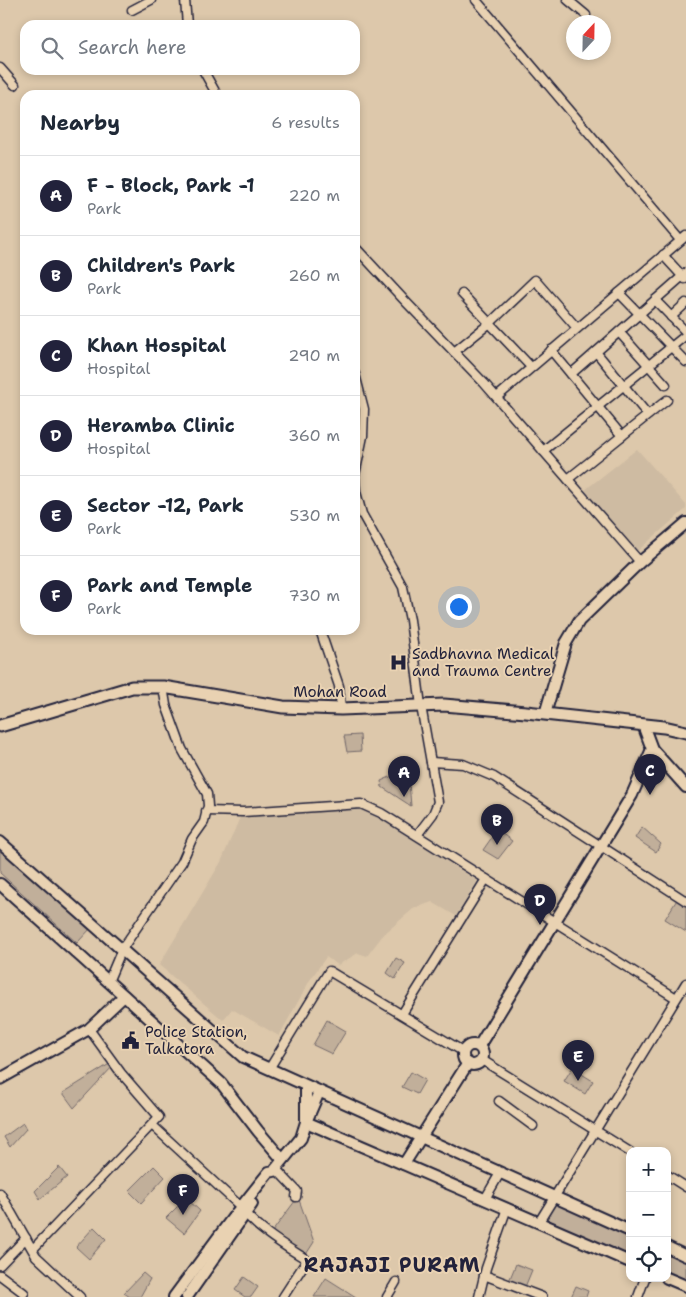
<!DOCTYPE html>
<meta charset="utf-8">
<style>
body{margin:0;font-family:"Shantell Sans",sans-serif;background:#f2f2f3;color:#1f2937}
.controls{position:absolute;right:15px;bottom:15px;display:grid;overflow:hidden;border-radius:10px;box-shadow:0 2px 8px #0003}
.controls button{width:45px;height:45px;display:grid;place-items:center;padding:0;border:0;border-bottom:1px solid #e0e1e3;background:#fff;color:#1f2937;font:25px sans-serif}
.compass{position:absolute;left:566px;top:15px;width:45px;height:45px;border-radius:50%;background:#fff;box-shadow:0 2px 8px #0003;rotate:22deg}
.you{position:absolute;left:458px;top:606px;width:18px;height:18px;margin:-12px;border:4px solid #fff;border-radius:50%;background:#1a73e8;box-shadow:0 0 0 8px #1a73e833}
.badge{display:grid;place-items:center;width:32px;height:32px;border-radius:50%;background:#22223b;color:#fff;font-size:16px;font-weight:700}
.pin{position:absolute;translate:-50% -41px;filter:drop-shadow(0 1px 2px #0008)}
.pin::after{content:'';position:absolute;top:26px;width:18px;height:15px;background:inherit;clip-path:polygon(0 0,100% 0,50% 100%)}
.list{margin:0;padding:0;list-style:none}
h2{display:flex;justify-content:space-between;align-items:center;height:65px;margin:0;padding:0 20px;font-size:21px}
h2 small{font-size:16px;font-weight:400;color:#747a83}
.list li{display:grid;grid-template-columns:32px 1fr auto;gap:15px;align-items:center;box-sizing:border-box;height:80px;padding:0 20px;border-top:1px solid #e0e1e3}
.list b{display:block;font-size:19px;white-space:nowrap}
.list p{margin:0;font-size:16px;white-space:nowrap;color:#747a83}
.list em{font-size:16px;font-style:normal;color:#747a83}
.icon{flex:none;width:28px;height:28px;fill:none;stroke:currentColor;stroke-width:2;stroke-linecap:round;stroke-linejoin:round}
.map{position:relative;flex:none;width:686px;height:1297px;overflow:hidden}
.search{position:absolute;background:#fff;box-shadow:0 2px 8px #0003;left:20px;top:20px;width:340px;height:55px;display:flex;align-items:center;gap:12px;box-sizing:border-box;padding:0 18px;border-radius:15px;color:#747a83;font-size:19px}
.panel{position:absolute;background:#fff;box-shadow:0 2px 8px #0003;left:20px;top:90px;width:340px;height:545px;border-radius:15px}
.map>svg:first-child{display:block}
.built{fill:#cebba2}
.green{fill:#c1af9a;stroke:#72686a}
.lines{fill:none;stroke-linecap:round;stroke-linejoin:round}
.street-casing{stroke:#22223b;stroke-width:11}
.secondary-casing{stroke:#22223b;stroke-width:14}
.primary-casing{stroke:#22223b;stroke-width:15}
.street{stroke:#e9d2b2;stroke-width:8}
.secondary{stroke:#e9d2b2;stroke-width:10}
.primary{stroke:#e9d2b2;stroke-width:11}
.labels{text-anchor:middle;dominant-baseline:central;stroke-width:4;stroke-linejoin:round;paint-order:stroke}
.poi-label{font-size:15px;fill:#22223b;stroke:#e9d2b2;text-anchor:start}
.street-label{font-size:15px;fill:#22223b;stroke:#e9d2b2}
.district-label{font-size:20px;font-weight:bold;letter-spacing:1px;fill:#22223b;stroke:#e9d2b2}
</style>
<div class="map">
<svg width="686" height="1297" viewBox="0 0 686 1297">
<rect width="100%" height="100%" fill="#ddc8ab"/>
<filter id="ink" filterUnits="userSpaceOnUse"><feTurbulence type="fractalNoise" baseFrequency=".02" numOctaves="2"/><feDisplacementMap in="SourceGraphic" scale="10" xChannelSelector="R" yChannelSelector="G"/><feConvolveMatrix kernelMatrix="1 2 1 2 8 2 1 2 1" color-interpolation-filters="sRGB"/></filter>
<g filter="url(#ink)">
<g class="built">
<polygon points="637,449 686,505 686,509 636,552 585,490"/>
<polygon points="359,808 377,816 477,881 456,916 432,902 413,909 383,935 367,956 358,953 338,965 326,957 310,980 279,1036 232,1009 223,1020 159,965 221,862 241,815"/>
</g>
<g class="green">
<polygon points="360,735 361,751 347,752 344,736"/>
<polygon points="408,771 411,806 382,787 381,781 399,773"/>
<polygon points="642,827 661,844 656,852 635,838"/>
<polygon points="497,830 512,841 498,859 483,850"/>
<polygon points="0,846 92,927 77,943 0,873"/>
<polygon points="678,898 686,903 686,932 665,919"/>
<polygon points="396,958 405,963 395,979 387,973"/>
<polygon points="327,1020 346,1031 332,1054 313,1045"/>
<polygon points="111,1063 113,1066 74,1108 63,1093"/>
<polygon points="572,1068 593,1081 585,1094 564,1081"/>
<polygon points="411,1072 425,1080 417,1094 402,1087"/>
<polygon points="23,1123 26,1129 10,1147 4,1137"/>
<polygon points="154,1166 165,1177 141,1203 129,1191"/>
<polygon points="59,1167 67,1177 40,1199 35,1191"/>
<polygon points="298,1197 314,1242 305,1256 272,1232"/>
<polygon points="186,1198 200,1211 184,1233 166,1218"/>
<polygon points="556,1202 630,1235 630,1256 546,1219"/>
<polygon points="94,1227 106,1239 89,1259 76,1247"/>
<polygon points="667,1252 686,1260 686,1281 667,1272"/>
<polygon points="516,1264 532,1270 525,1287 509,1281"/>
<polygon points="143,1273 150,1279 140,1297 130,1297 124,1293"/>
<polygon points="244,1277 258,1287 251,1297 245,1297 235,1290"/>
<polygon points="326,1278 356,1297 314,1297"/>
<polygon points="576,1286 588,1291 586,1297 571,1297"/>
</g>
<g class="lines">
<defs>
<g id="street">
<polyline points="185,0 187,25"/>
<polyline points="476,0 680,240"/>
<polyline points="568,0 586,15"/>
<polyline points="132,10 151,0"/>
<polyline points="0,68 15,85"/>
<polyline points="203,70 217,95"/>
<polyline points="355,247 406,302 484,383 640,562"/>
<polyline points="663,255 685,279"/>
<polyline points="619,293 686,362"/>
<polyline points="462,294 531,367"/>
<polyline points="655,300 686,332"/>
<polyline points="671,317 686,303"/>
<polyline points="619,332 666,385"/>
<polyline points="551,350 622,436"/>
<polyline points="454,352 490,323 535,280 577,328"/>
<polyline points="596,352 648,415"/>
<polyline points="355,374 364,409 363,436 355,475"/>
<polyline points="571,374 686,273"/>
<polyline points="497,397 686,236"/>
<polyline points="543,451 686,335"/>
<polyline points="355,478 356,492 362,514 403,587 410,620 421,706 438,802 433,814 417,835"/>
<polyline points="568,479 667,400"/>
<polyline points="320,630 339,686 341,709"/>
<polyline points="431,762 463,764 494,777 686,901"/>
<polyline points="206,811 243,812 361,804 381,813 676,998"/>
<polyline points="108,982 122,949 182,862 192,839 204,822 208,806 207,794 182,749 166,705 163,687"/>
<polyline points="402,1014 486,879"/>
<polyline points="482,1060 630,1152"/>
<polyline points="269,1069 329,971 464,1052"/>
<polyline points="499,1101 533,1126"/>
<path d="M152 1125 241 1207C253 1227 287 1247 307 1260L283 1297"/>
<polyline points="276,1169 297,1191 296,1197"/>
<polyline points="667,1175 686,1187"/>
<polyline points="0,1193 36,1256 80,1297"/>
<polyline points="485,1199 500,1173"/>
<polyline points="539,1222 686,983"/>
<polyline points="33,1249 159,1117 121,1073 89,1029"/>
<polyline points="0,1265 26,1238"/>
<polyline points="0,1275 24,1293"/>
<polyline points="484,1275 542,1297"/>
<polyline points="387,1297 396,1282"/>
<polyline points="479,1297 486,1268 507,1208"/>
<polyline points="638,1297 645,1278"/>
</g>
<g id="secondary">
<polyline points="545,714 566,643 579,621 640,562 686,523"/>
<polyline points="643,725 652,749 686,787"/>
<polyline points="0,842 243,1057 630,1231"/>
<polyline points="0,884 221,1083 258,1131 282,1159"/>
<circle cx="473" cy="1055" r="10"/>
<polyline points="479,1046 632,795 652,749"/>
<polyline points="0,1079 89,1029 124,996"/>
<polyline points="319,1092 306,1122 630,1262"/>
<polyline points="404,1164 468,1063"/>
<polyline points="667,1247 686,1256"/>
<polyline points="667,1278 686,1286"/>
<polyline points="174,1297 237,1212 269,1172 274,1171 301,1138 306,1122 306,1086"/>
<polyline points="187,1297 252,1204"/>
</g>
<polyline id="primary" points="0,726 132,687 163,687 283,707 341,709 444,705 526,712 664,727 686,732"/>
</defs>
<use href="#street" class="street-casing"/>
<use href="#secondary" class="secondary-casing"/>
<use href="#primary" class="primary-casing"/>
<use href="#street" class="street"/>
<use href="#secondary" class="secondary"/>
<use href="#primary" class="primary"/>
</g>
</g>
<defs>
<symbol id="hospital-bare" viewBox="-9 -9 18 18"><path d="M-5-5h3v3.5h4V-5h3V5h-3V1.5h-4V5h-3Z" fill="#22223b" stroke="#e9d2b2" stroke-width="2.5" paint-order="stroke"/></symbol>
<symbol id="civic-bare" viewBox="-9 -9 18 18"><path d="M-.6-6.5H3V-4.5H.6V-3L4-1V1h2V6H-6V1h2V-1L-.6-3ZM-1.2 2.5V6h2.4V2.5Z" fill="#22223b" stroke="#e9d2b2" stroke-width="2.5" paint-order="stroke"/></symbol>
</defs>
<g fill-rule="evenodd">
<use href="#hospital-bare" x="386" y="650" width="25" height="25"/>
<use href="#civic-bare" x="118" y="1028" width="25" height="25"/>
</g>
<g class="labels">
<g class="poi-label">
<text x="412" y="654">Sadbhavna Medical<tspan x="412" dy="17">and Trauma Centre</tspan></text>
<text x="145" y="1032">Police Station,<tspan x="145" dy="17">Talkatora</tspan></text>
</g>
<g class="street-label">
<text x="340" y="692">Mohan Road</text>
</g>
<g class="district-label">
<text x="392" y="1265">RAJAJI PURAM</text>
</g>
</g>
</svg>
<div class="controls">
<button>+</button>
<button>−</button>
<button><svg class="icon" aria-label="locate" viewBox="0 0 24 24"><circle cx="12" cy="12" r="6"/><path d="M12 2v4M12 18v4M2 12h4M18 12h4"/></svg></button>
</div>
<svg class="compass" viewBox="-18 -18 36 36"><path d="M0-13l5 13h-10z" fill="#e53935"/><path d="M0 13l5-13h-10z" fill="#747a83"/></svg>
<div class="you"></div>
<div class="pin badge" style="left:404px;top:797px">A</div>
<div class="pin badge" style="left:497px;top:845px">B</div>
<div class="pin badge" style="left:650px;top:795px">C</div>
<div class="pin badge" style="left:540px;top:925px">D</div>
<div class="pin badge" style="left:578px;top:1081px">E</div>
<div class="pin badge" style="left:183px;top:1215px">F</div>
<div class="search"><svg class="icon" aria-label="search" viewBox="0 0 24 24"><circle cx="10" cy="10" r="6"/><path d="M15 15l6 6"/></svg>Search here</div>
<section class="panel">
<h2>Nearby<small>6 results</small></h2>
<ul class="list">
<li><span class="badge">A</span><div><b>F - Block, Park -1</b><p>Park</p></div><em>220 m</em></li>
<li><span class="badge">B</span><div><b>Children's Park</b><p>Park</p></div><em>260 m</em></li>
<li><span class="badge">C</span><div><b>Khan Hospital</b><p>Hospital</p></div><em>290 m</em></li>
<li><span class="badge">D</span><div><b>Heramba Clinic</b><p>Hospital</p></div><em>360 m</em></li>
<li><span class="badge">E</span><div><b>Sector -12, Park</b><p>Park</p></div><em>530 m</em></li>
<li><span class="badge">F</span><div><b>Park and Temple</b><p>Park</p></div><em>730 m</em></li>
</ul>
</section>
</div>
